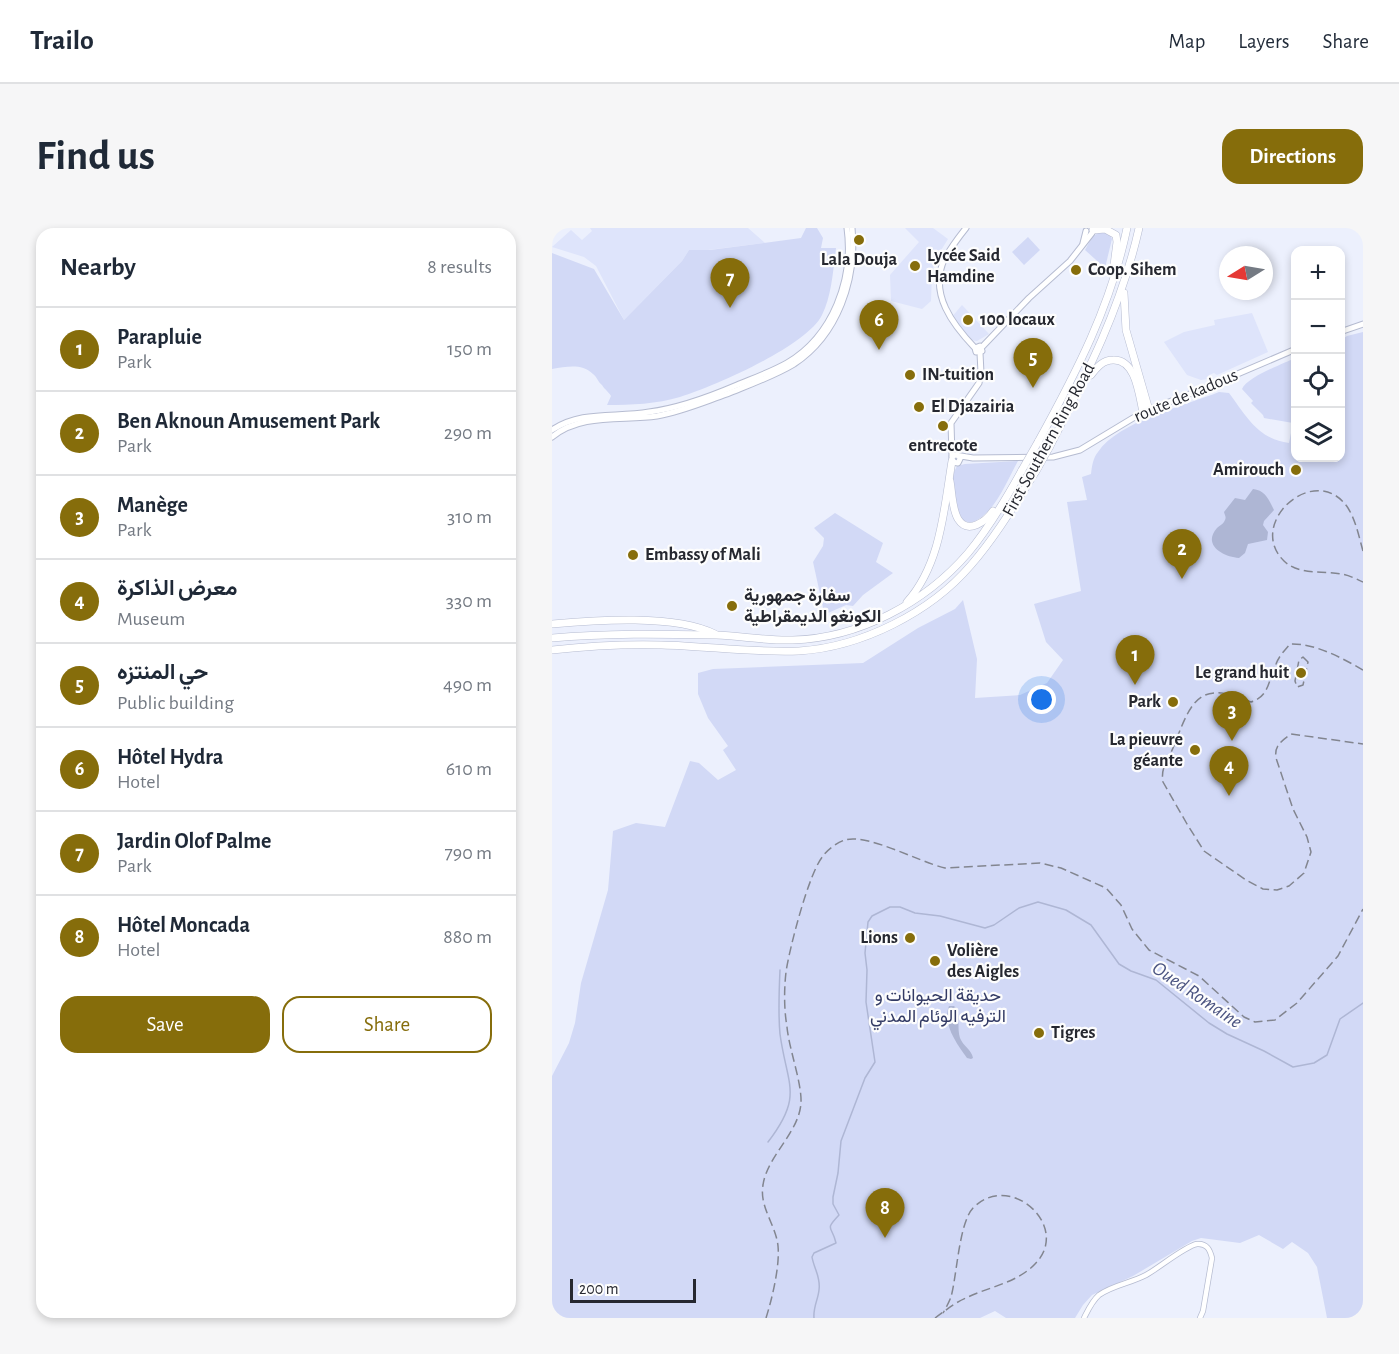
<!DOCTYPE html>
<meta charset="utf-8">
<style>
body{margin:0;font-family:"Alegreya Sans",Vazirmatn,sans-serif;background:#f6f6f7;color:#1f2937}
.controls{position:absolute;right:18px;top:18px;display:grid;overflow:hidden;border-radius:12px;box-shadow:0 3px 9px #0003}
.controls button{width:54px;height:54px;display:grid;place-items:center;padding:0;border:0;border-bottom:2px solid #e0e1e3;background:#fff;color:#1f2937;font:30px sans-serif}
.compass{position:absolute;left:667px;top:18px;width:54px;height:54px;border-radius:50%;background:#fff;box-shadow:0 3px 9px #0003;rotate:259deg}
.scale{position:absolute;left:18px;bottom:15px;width:126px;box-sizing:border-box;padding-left:6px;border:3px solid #262830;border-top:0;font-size:16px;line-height:21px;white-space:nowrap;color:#262830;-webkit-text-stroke:4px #fdfdfd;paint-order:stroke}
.you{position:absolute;left:490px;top:472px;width:21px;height:21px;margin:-15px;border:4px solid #fff;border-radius:50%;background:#1a73e8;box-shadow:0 0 0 9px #1a73e833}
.badge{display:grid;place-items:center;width:39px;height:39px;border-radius:50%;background:#866d0b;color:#fff;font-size:20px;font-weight:700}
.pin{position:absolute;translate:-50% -50px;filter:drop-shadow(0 2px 3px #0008)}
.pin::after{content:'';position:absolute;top:32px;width:21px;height:18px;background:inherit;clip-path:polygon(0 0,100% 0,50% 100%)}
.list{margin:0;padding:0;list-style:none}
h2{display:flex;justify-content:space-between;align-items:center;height:78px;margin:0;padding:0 24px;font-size:26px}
h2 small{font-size:20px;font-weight:400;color:#747a83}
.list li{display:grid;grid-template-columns:39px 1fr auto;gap:18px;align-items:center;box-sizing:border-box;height:84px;padding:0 24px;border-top:2px solid #e0e1e3}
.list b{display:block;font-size:22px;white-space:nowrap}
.list p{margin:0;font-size:20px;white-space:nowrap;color:#747a83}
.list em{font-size:20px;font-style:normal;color:#747a83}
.actions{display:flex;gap:12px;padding:18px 24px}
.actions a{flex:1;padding:14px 0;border:2px solid #866d0b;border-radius:18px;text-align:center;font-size:21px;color:#866d0b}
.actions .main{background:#866d0b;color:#fff}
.icon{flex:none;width:33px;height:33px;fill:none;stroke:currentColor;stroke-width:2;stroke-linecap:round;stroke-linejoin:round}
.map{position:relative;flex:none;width:811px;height:1090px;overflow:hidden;border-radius:18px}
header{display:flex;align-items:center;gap:36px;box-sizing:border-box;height:84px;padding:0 30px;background:#fff;border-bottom:2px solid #e0e1e3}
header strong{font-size:28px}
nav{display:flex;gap:33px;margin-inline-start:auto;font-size:21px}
.intro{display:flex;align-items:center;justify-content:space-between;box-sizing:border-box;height:144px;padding:0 36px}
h1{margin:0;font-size:42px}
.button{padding:15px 27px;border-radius:18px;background:#866d0b;color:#fff;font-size:21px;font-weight:700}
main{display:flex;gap:36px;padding:0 36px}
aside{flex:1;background:#fff;border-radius:18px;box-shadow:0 3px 9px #0003}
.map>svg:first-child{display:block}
.built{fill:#dee4fb}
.green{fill:#d2d9f6}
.water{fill:#aeb6d4}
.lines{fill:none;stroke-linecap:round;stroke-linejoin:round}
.stream{stroke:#aeb6d4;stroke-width:1.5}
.tertiary-casing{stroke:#b6bcd1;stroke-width:6}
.secondary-casing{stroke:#b6bcd1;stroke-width:7}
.motorway-casing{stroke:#b6bcd1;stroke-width:8}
.tertiary{stroke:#fff;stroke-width:4.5}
.secondary{stroke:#fff;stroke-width:5}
.motorway{stroke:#fff;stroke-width:7}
.rail{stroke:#82858f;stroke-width:1.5;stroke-dasharray:9 4.5;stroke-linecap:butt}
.motorway-bridge-casing{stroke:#b6bcd1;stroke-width:8;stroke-linecap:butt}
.motorway-bridge{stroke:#fff;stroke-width:7}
.poi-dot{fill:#866d0b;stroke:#fdfdfd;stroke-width:2}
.labels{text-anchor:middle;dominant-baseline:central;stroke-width:4.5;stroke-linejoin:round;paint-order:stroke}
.poi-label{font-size:18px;font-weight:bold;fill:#262830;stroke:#fdfdfd;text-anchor:start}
.street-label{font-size:18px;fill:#262830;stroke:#fdfdfd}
.park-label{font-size:18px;fill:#333b65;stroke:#fdfdfd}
.water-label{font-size:20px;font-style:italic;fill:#4b5481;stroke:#fdfdfd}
</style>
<header>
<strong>Trailo</strong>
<nav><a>Map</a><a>Layers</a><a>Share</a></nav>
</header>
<div class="intro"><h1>Find us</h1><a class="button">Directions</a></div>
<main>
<aside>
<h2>Nearby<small>8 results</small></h2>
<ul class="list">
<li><span class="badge">1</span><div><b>Parapluie</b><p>Park</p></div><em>150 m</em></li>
<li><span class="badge">2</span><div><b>Ben Aknoun Amusement Park</b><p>Park</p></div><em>290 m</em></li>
<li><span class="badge">3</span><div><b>Manège</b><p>Park</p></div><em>310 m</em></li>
<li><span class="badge">4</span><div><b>معرض الذاكرة</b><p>Museum</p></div><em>330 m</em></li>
<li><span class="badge">5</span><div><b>حي المنتزه</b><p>Public building</p></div><em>490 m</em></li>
<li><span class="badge">6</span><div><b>Hôtel Hydra</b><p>Hotel</p></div><em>610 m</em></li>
<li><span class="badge">7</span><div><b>Jardin Olof Palme</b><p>Park</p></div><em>790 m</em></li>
<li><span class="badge">8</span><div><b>Hôtel Moncada</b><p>Hotel</p></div><em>880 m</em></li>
</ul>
<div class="actions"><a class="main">Save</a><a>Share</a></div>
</aside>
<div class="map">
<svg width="811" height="1090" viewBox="0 0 811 1090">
<rect width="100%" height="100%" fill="#ecf0fd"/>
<g class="built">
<polygon points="38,0 196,0 213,15 148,23 137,22 130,33 72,92 44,38 32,29 0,19 19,2 30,12 40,3"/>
<polygon points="353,0 381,0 396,11 383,32 380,45 379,73 370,81 339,73 338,47 367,14"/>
<polygon points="410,77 437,106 425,113 418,112 399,90"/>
<polygon points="700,85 716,124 665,147 662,145 657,147 655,151 649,152 635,147 612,114 632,104 663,97 662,92"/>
</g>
<g class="green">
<path d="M254 0H265L271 10 269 20H284C281 42 280 67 270 87 255 118 161 159 128 169 105 176 79 177 55 177L59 168C56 163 53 162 50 157 46 154 45 149 41 146 29 135 15 139 0 141V25L42 41 72 92 130 33 137 22H158L249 10Z"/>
<polygon points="549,3 558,7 560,11 553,40 533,22 540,9"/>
<polygon points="476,9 488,22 472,37 460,24"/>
<path d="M811 104V1090H775L765 1039 756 1025 740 1014 731 1021 707 1007 688 1015 649 1010 640 1013 581 1048 540 1067 531 1077 523 1090H454L443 1083 428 1090H0V848L17 815 23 795 29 755 56 662 61 603 84 595 113 599 138 533 147 535 166 552 184 542 171 522 176 518 156 490 146 466V445L161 441 311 435 366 400 403 381 411 372 425 431 423 470 468 467 495 455 511 432 494 414 482 376 529 363 515 274 535 272 530 249 539 246C540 238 541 230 546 224 567 193 632 178 667 164L677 165C695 189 706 211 737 215L741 195 712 190 711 187 699 175 701 173 690 161C695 149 731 136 743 130L744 230H788L789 112 795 108Z"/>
<path d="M466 233C454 254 443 287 418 295L409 291 406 287 400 248 405 238 413 236Z"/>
<polygon points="283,285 331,315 324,334 341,345 311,367 301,378 294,377 276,385 272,384 261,334 271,318 272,310 262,300"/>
</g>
<g class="water">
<path d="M701 261C713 262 717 272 722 282L712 293 711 297 716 304 715 312 696 316 693 325 687 330C671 329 650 317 665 300 668 297 670 297 672 294 675 289 673 288 672 284L683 270 693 272Z"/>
<path d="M397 778H402L405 781C408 790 405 800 408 810 411 818 420 822 421 830L419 831 415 830C405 816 390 796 397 778Z"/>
</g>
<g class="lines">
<g class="stream">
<path d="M216 914C252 867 235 858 228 806 226 785 227 764 228 742"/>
<path d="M262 1090C261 1079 266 1072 267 1062 269 1049 262 1041 260 1029L262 1025 284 1015C280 997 272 1003 287 987L281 976V969L286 945 289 913 313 850 323 834 314 774 315 742 313 725 316 694 320 688 338 679H348L363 685 388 688 433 700 442 697 467 680 486 674 514 682 539 697 567 736 579 743 604 752 657 795 675 806 712 823 741 839 762 835 775 827 788 791 811 775"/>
</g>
<defs>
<path id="tertiary" d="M532 1090C536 1082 540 1073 547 1067 561 1057 579 1055 594 1047 607 1040 633 1018 645 1016 655 1015 658 1022 660 1030L651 1083 648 1090"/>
<g id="secondary">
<path d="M414 0C406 10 398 21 392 32 377 66 401 97 423 120L424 124 430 123 428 118 423 120"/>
<polyline points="531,15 534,3"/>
<polyline points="788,104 811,96"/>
<polyline points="430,119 477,70 518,33 540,5"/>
<path d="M0 202C30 182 63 190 97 184 128 180 157 169 185 157 202 150 219 144 235 135 281 108 302 51 295 0"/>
<path d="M0 209C29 185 70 193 105 188 129 184 152 174 175 166 197 157 222 148 242 136 286 107 305 51 300 0"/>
<polyline points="400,228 399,195 427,155 429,145 428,125"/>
<polyline points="407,228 408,231 406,235 400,234 400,229 403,227 421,230 501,229 528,222 591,184 648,162 744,121"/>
</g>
<g id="motorway">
<polyline points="541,2 553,1 564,7 565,14 562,37"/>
<polyline points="572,65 574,102 597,182"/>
<path d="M539 147C545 139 551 132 561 132 584 131 587 167 591 184"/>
<path d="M486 214C524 145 559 78 575 0"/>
<path d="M498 218C535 146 569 80 587 0"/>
<path d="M398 253C400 264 400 281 406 291 416 307 434 293 441 283"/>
<path d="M355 374C389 336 392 281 400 233"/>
<path d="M0 396C44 392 123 386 163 406"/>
<path d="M0 410C55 405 109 406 164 407 190 408 215 413 241 412 307 410 373 375 416 325 437 300 454 271 470 242"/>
<path d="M0 422C36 418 73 416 110 417 155 418 201 425 247 423 309 419 378 385 419 337 444 308 463 276 484 243"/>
</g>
</defs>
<use href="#tertiary" class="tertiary-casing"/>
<use href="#secondary" class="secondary-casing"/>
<use href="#motorway" class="motorway-casing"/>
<use href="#tertiary" class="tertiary"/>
<use href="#secondary" class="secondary"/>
<use href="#motorway" class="motorway"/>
<g class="rail">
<path d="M811 323C807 309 804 293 796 280 764 232 693 295 732 333 748 348 770 342 789 346 797 347 804 351 811 354"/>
<polygon points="751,429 756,434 751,457 745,459 743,453 747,432"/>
<path d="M811 442C790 430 763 415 738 416 733 422 727 428 724 436 716 452 718 468 699 474 648 452 640 471 623 515 618 530 608 538 611 554L635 596 652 623 694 652 711 661 725 662 737 658 752 645 759 624 755 609 741 581 724 530C722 517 730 513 739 506L811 516"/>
<path d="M214 1090C220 1071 228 1038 226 1018 224 997 207 979 211 957 215 928 247 905 249 875 250 855 237 821 235 799 232 781 232 762 234 744 237 722 257 644 271 628 276 621 286 614 293 612 315 605 367 634 393 640L488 635 509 640 554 660 569 677 580 701 597 722 647 748 692 789 703 794 723 792 745 775 786 728 811 681"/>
<path d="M383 1090C393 1083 402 1075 414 1070 436 1059 465 1055 483 1036 520 999 458 942 421 980 407 995 405 1047 399 1069 397 1074 394 1080 391 1085"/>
</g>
<defs>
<g id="motorway-bridge">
<polyline points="470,242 486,214"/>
<polyline points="484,243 498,218"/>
</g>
</defs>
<use href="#motorway-bridge" class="motorway-bridge-casing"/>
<use href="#motorway-bridge" class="motorway-bridge"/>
</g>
<g class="poi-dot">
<circle cx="307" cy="12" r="6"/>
<circle cx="363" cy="38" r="6"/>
<circle cx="524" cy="42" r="6"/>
<circle cx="416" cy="92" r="6"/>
<circle cx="358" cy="147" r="6"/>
<circle cx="367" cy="179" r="6"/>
<circle cx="391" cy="198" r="6"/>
<circle cx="744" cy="242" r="6"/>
<circle cx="81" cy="327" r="6"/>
<circle cx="180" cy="378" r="6"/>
<circle cx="749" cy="445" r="6"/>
<circle cx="621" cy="474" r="6"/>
<circle cx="643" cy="522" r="6"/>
<circle cx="358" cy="710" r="6"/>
<circle cx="383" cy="733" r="6"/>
<circle cx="487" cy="805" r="6"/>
</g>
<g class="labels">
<g class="poi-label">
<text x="375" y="28">Lycée Said<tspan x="375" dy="21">Hamdine</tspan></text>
<text x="307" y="32" text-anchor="middle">Lala Douja</text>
<text x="536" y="42">Coop. Sihem</text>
<text x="428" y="92">100 locaux</text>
<text x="370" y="147">IN-tuition</text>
<text x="379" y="179">El Djazairia</text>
<text x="391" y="218" text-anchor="middle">entrecote</text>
<text x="732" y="242" text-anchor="end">Amirouch</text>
<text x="93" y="327">Embassy of Mali</text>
<text x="192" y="368">سفارة جمهورية<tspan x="192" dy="21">الكونغو الديمقراطية</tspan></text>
<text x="737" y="445" text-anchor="end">Le grand huit</text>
<text x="609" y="474" text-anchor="end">Park</text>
<text x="631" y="512" text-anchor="end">La pieuvre<tspan x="631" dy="21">géante</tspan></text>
<text x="346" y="710" text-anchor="end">Lions</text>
<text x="395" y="723">Volière<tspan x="395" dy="21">des Aigles</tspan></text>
<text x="499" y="805">Tigres</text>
</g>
<g class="street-label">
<text transform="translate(634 168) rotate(-23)">route de kadous</text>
<text transform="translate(497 212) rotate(-61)">First Southern Ring Road</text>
</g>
<g class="park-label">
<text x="386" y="768">حديقة الحيوانات و<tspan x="386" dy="21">الترفيه الوئام المدني</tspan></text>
</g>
<g class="water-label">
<text transform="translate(645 767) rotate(34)">Oued Romaine</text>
</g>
</g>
</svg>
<div class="controls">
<button>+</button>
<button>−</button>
<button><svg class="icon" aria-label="locate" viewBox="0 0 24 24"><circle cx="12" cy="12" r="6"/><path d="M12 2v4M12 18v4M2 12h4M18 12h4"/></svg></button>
<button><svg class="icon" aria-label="layers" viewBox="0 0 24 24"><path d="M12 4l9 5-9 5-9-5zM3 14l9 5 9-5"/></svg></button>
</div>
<svg class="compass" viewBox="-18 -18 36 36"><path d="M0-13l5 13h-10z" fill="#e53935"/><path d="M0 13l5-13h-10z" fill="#747a83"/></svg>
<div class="scale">200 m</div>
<div class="you"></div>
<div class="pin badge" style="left:583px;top:457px">1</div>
<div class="pin badge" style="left:630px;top:351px">2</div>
<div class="pin badge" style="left:680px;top:513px">3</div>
<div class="pin badge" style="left:677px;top:568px">4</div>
<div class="pin badge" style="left:481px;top:160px">5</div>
<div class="pin badge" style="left:327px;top:122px">6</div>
<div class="pin badge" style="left:178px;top:80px">7</div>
<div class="pin badge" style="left:333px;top:1010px">8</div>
</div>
</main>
